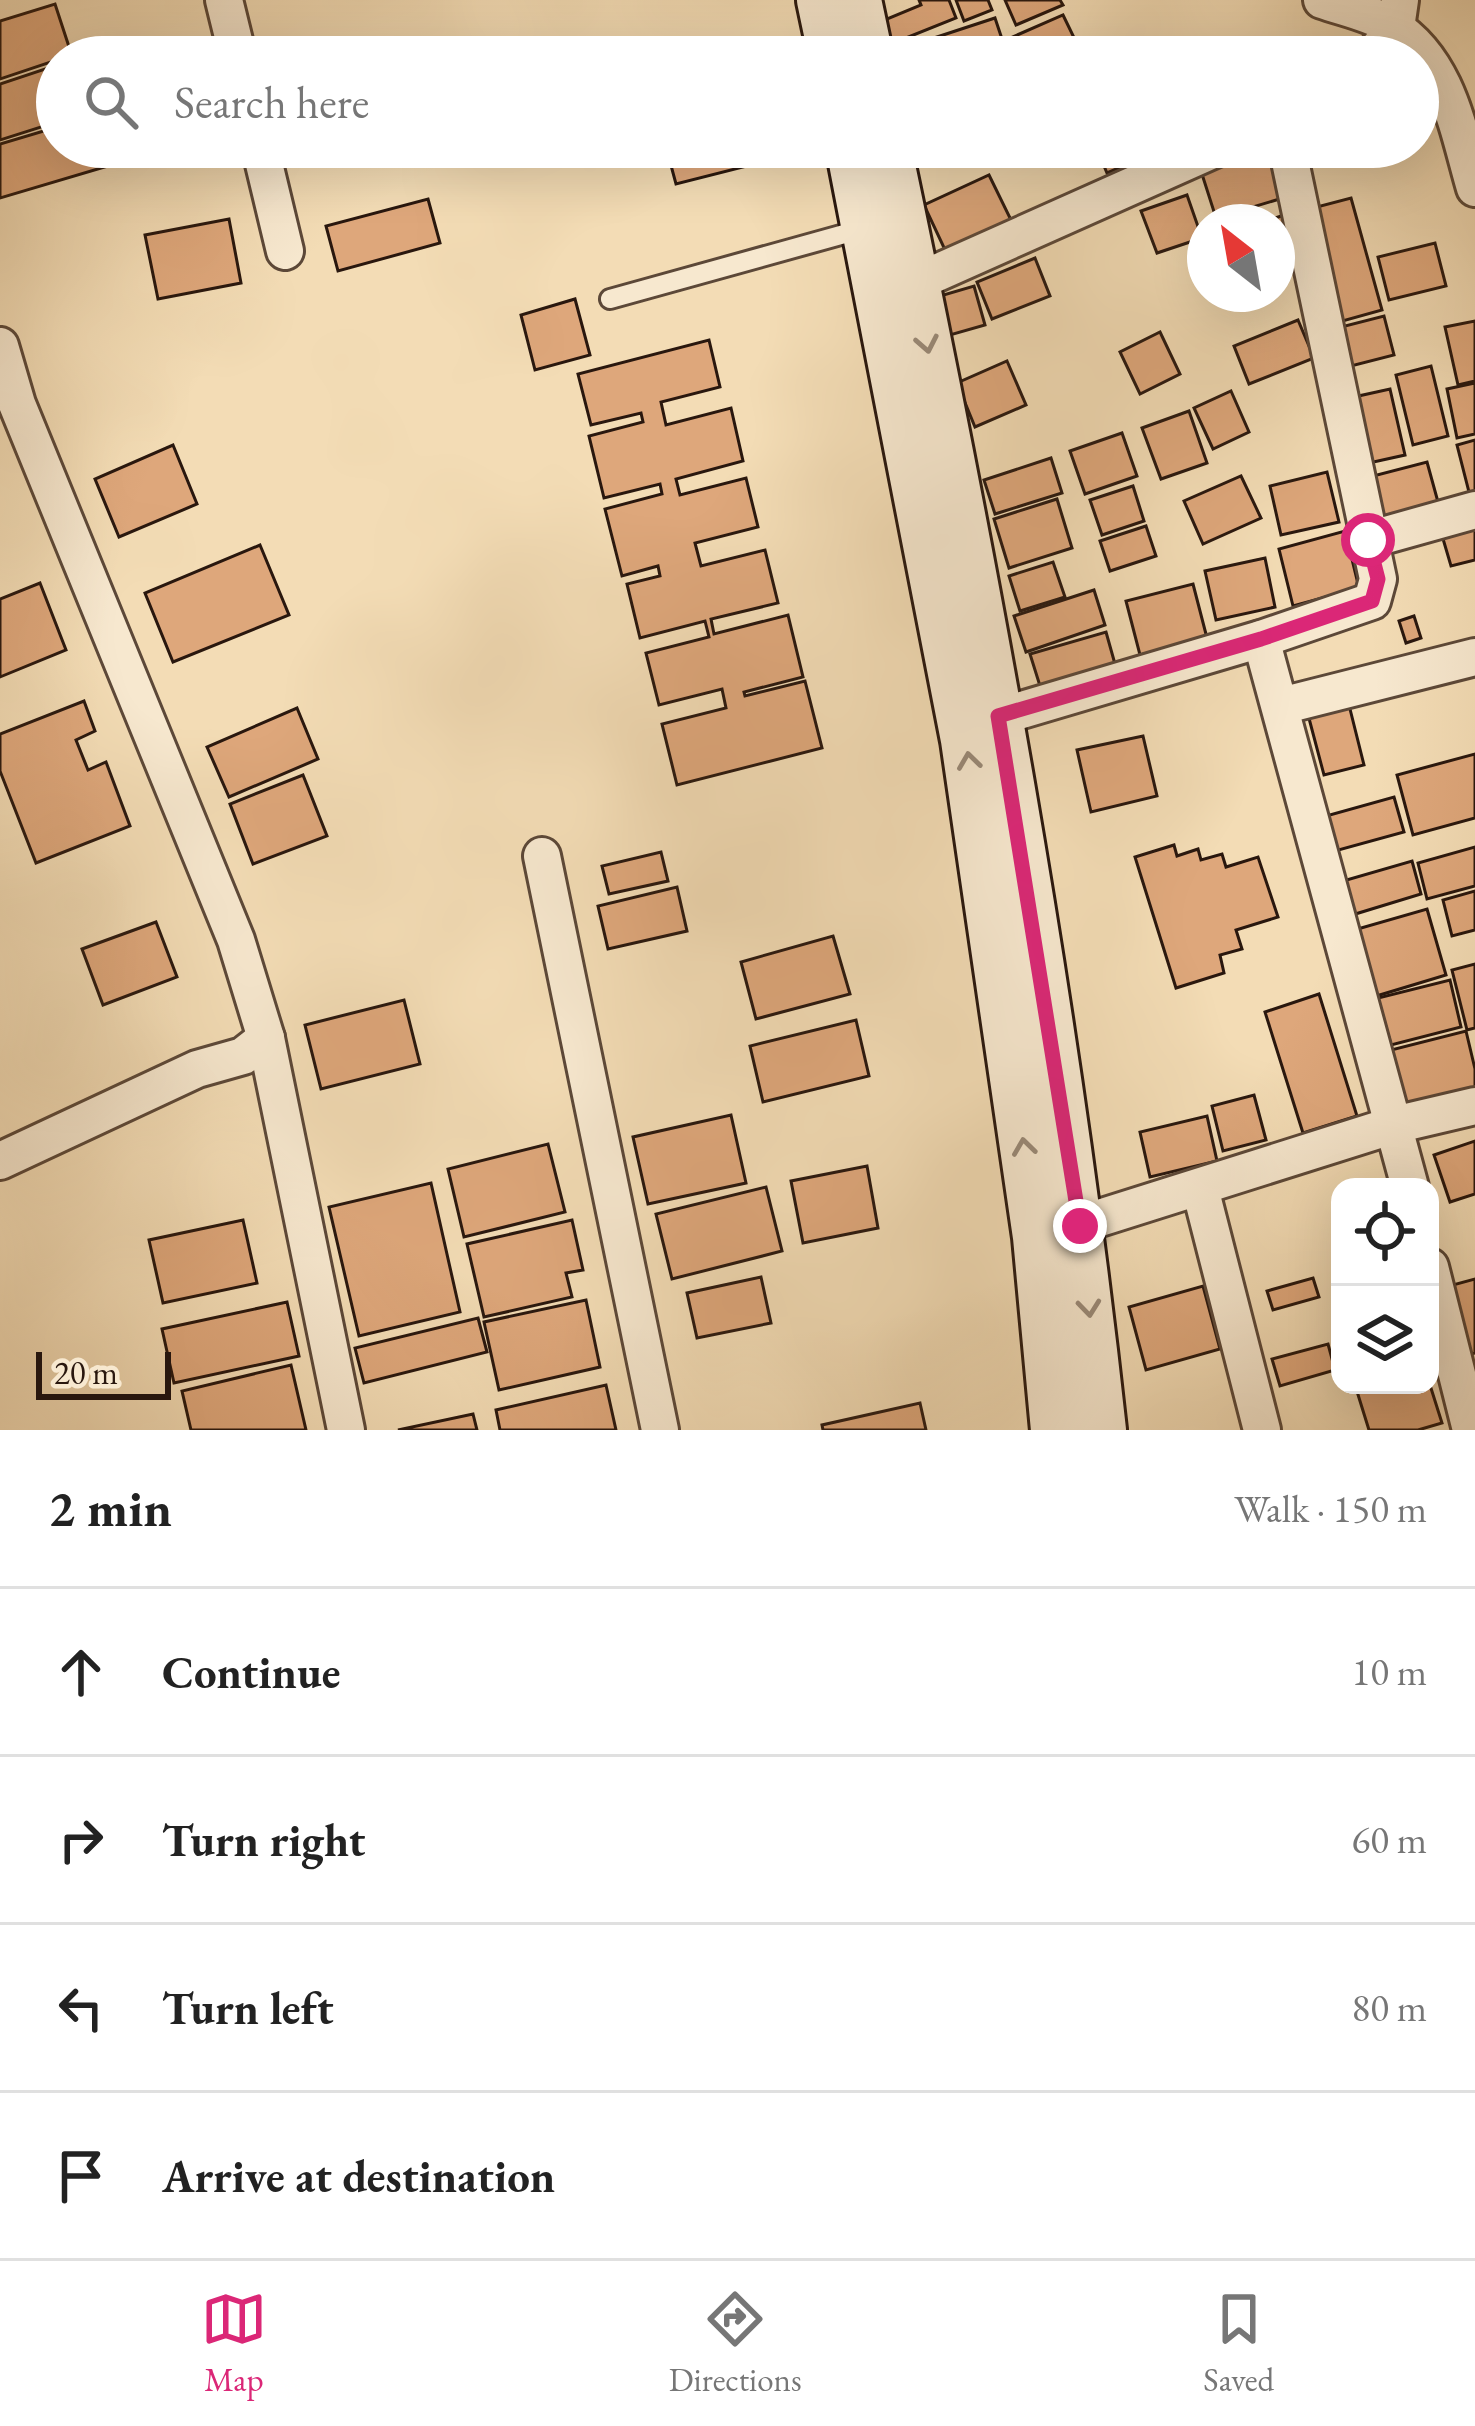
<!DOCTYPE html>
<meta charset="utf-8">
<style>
body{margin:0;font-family:"EB Garamond",serif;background:#f2f2f2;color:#222}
.controls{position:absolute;right:36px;bottom:36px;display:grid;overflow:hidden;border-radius:24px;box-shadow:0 12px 48px #0002}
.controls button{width:108px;height:108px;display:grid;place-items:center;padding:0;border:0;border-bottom:3px solid #e0e0e0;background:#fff;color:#222;font:60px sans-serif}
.compass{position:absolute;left:1187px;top:204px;width:108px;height:108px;border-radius:50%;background:#fff;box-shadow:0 12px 48px #0002;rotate:329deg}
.scale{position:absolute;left:36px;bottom:30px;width:135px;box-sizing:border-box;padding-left:12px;border:6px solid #29170e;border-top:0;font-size:33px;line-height:42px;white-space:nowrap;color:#29170e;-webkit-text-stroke:9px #f7e8cf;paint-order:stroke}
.stop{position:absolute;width:36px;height:36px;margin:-27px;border:9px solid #db2777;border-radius:50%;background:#fff}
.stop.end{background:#db2777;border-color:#fff;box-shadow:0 3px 12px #0008}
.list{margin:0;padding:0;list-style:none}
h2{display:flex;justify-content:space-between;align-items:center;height:156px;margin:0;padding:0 48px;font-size:51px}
h2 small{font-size:39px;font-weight:400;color:#767676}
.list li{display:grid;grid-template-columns:78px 1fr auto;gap:36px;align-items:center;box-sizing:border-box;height:168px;padding:0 48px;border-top:3px solid #e0e0e0}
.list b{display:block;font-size:45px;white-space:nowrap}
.list em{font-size:39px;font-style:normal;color:#767676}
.icon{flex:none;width:66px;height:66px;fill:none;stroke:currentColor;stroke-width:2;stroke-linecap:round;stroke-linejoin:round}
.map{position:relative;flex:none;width:1475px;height:1430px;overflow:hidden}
.search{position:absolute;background:#fff;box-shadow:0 12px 48px #0002;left:36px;right:36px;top:36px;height:132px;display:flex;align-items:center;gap:30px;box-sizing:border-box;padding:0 42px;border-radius:66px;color:#767676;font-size:45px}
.sheet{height:828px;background:#fff}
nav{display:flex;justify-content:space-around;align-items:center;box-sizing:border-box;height:168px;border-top:3px solid #e0e0e0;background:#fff;font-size:33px;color:#767676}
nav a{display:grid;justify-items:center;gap:6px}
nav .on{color:#db2777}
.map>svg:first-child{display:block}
.building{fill:#dea77b;stroke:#29170e;stroke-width:3}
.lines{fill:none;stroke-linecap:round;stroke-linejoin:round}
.lane-casing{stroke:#5c4838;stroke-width:24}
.street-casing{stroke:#5c4838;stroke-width:42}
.secondary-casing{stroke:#29170e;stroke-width:54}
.lane{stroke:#f7e8cf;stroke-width:18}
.street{stroke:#f7e8cf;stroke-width:36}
.secondary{stroke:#f7e8cf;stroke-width:48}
.oneway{stroke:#9a8a78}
.route{stroke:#db2777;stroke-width:15}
</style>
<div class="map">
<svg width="1475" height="1430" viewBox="0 0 1475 1430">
<rect width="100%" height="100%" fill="#f3dcb5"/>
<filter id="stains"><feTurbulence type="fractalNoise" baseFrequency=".00167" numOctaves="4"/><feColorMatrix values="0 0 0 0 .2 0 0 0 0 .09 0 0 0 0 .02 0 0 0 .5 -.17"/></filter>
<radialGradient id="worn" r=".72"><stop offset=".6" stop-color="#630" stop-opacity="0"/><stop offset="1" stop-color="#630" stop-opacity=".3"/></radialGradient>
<g class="building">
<polygon points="919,0 949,0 956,18 891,44 882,21 921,5"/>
<polygon points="956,0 988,0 992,10 964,21"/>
<polygon points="1005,0 1060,0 1063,5 1016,25"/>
<polygon points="55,4 72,56 57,57 57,60 0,79 0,21"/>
<polygon points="1063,15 1080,50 1063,57 1016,57 1008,39"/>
<polygon points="995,18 1008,57 886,57 885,54"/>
<polygon points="57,65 57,122 0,140 0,84"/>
<polygon points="57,127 57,147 102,147 108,166 0,198 0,144"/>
<polygon points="666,147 751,147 755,164 676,184"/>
<polygon points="1096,147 1143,147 1147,156 1107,173"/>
<polygon points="1269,150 1283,198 1216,218 1201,171"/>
<polygon points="989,175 1012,222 946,252 924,205"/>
<polygon points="1187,195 1202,238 1157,253 1141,211"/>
<polygon points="1351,198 1382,310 1339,322 1309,209"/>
<polygon points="428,199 440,243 338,271 326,226"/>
<polygon points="1284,215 1297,249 1277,256 1277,222 1264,222"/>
<polygon points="229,219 241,283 158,299 145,235"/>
<polygon points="1435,243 1446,286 1389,300 1378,257"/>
<polygon points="1035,258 1050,296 992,319 977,282"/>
<polygon points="974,286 985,325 950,335 940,296"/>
<polygon points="575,299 590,355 535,370 521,315"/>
<polygon points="1384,316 1394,355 1351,366 1341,327"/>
<polygon points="1298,320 1314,358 1249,384 1234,346"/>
<polygon points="1475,321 1475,381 1458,385 1445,327"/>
<polygon points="1160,332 1180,374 1140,394 1120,352"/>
<polygon points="709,340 720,387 661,402 666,425 731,408 743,461 676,479 680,495 746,478 758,527 695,543 701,566 765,550 778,603 711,619 714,634 788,615 803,677 744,692 745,696 805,681 822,748 677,785 662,724 726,708 722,689 659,705 646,653 709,637 705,621 640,638 627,584 660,576 658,566 622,576 605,509 662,494 660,484 604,498 589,436 643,422 641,413 591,425 578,374"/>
<polygon points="1007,361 1026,405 975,427 957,383"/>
<polygon points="1431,366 1448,436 1413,445 1396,375"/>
<polygon points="1475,383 1475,434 1457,438 1447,389"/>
<polygon points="1390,389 1405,455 1369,463 1354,397"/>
<polygon points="1231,391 1249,432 1213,449 1194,408"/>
<polygon points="1189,411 1207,463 1161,479 1142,428"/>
<polygon points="1122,433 1137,476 1085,494 1070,451"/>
<polygon points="1475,440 1475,491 1469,492 1457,445"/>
<polygon points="173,445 197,504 119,537 95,479"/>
<polygon points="1051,458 1062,493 995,514 984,480"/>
<polygon points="1427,462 1438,502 1384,517 1373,476"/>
<polygon points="1327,472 1339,522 1281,535 1270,486"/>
<polygon points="1241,476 1261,518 1203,544 1184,501"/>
<polygon points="1133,486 1144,521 1102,535 1090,500"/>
<polygon points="1057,499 1072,548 1009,568 994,519"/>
<polygon points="1475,522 1475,560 1451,566 1441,532"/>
<polygon points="1146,526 1156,556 1110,571 1100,541"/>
<polygon points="1345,531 1359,588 1293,606 1279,549"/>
<polygon points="260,545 289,615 173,662 145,593"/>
<polygon points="1265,558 1275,607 1216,620 1205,571"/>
<polygon points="1053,562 1065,597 1020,611 1009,576"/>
<polygon points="40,583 66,650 0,677 0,599"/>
<polygon points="1193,584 1207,638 1140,655 1126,601"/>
<polygon points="1094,590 1105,625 1026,652 1014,616"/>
<polygon points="1414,616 1421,638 1406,643 1399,621"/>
<polygon points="1106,632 1115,664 1040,686 1030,654"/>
<polygon points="1347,697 1364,765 1324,775 1306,707"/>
<polygon points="84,701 95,731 76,740 88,770 106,762 130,826 36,863 0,771 0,734"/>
<polygon points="297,708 318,759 229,797 207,747"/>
<polygon points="1143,736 1157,796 1091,812 1077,750"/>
<polygon points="1475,754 1475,818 1413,835 1397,775"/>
<polygon points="303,775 327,836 253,864 230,804"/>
<polygon points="1394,797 1404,832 1335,851 1326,816"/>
<polygon points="1174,845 1177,856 1198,849 1201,860 1222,854 1226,867 1258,857 1278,917 1236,930 1242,949 1220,955 1224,973 1176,988 1135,857"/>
<polygon points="1475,847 1475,886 1427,899 1418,863"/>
<polygon points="661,852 668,881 609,894 602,866"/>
<polygon points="1412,861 1421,894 1352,915 1343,881"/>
<polygon points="677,887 687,931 608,949 598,906"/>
<polygon points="1475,891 1475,930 1452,936 1443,900"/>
<polygon points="1427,909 1446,975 1373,997 1354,930"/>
<polygon points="156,922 177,977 103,1005 82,949"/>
<polygon points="833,936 850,994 756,1019 741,962"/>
<polygon points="1475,964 1475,1028 1467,1030 1452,970"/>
<polygon points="1450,980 1461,1027 1391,1045 1378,998"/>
<polygon points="1319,994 1357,1116 1303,1133 1265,1012"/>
<polygon points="404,1000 420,1064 321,1089 305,1025"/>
<polygon points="856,1020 869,1076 763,1102 750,1046"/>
<polygon points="1466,1031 1475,1069 1475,1091 1401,1109 1387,1051"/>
<polygon points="1254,1095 1266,1140 1223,1151 1212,1106"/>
<polygon points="731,1115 746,1183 648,1204 633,1137"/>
<polygon points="1207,1116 1217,1161 1150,1177 1140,1132"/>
<polygon points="1475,1141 1475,1194 1450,1202 1434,1155"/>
<polygon points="548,1144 565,1212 464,1237 448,1169"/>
<polygon points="867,1166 878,1228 803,1243 791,1181"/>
<polygon points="431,1183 460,1312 359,1336 329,1207"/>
<polygon points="766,1187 782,1251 672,1279 656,1214"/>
<polygon points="243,1220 257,1283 163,1303 149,1240"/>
<polygon points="572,1220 583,1270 566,1273 572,1297 484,1317 467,1244"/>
<polygon points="761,1277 771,1323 697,1338 687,1293"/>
<polygon points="1313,1278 1319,1297 1273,1310 1267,1291"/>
<polygon points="1475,1279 1475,1353 1468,1355 1449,1286"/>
<polygon points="1203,1286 1220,1349 1146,1370 1129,1307"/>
<polygon points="586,1300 600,1367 499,1390 484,1322"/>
<polygon points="287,1302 299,1356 174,1383 162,1329"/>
<polygon points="478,1318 487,1352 364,1383 355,1348"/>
<polygon points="1328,1344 1335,1370 1280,1386 1272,1359"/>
<polygon points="291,1365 306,1430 191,1430 182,1391"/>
<polygon points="606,1385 616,1430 500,1430 496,1410"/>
<polygon points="1355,1385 1430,1385 1442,1423 1418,1430 1369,1430"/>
<polygon points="920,1403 926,1430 823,1430 822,1425"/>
<polygon points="473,1414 477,1430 398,1430"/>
</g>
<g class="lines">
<defs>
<polyline id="lane" points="610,299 866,228"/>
<g id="street">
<polyline points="224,0 238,57"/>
<path d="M1322 0C1345 8 1371 13 1392 26 1448 61 1458 130 1475 188"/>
<polyline points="1371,57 1396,28 1400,0"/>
<polyline points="260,147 285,251"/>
<polyline points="894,292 1219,147"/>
<polyline points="0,346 17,404 236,940 266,1038 346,1430"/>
<polyline points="1368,540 1475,510"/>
<polyline points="1261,639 1410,1187"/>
<polyline points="1281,706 1475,657"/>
<polyline points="998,717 1261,639 1372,601 1378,579 1287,147"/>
<polyline points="542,856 660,1430"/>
<polyline points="0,1161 197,1069 243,1056 266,1038"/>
<polyline points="1200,1188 1262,1430"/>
<polyline points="1052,1233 1394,1125 1475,1106"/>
<polyline points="1430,1267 1471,1430"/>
</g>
<g id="secondary">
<polyline points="821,0 833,57"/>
<polyline points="857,0 869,57"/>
<polyline points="850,147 965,740 1037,1237 1055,1430"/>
<path d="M887 147C976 571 1055 999 1102 1430"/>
</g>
</defs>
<use href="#lane" class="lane-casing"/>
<use href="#street" class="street-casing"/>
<use href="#secondary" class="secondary-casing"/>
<use href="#lane" class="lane"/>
<use href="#street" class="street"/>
<use href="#secondary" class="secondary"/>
</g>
<defs><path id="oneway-chevron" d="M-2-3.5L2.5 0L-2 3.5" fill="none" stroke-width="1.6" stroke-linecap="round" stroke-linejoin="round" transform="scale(3)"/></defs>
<g class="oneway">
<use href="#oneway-chevron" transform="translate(927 344) rotate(79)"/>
<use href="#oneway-chevron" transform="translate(969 761) rotate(-98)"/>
<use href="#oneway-chevron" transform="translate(1024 1147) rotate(-98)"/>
<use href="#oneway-chevron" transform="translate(1089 1308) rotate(84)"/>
</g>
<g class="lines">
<polyline class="route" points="1080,1226 998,716 1261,639 1372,601 1378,579 1368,540"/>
</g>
<rect width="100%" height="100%" filter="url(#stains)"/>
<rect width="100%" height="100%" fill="url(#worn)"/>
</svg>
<div class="controls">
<button><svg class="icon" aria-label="locate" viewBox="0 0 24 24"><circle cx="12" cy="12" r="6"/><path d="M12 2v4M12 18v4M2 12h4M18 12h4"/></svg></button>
<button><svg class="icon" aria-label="layers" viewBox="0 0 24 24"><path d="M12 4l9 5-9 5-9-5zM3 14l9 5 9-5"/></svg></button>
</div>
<svg class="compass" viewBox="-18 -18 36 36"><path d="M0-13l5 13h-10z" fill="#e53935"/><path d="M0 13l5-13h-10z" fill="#767676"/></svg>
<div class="scale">20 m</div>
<div class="stop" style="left:1368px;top:540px"></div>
<div class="stop end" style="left:1080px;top:1226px"></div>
<div class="search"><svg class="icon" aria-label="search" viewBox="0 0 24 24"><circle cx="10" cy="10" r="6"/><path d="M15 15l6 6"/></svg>Search here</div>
</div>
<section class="sheet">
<h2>2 min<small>Walk · 150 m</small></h2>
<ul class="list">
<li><svg class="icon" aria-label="ahead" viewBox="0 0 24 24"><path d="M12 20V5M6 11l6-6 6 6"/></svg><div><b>Continue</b></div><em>10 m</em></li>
<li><svg class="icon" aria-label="right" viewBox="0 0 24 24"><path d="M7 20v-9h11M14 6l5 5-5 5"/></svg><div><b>Turn right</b></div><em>60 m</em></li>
<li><svg class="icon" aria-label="left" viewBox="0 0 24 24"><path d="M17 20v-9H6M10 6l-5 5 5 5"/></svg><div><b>Turn left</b></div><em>80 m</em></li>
<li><svg class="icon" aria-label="arrive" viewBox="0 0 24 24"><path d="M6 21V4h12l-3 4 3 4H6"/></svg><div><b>Arrive at destination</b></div></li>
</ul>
</section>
<nav>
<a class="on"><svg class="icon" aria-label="map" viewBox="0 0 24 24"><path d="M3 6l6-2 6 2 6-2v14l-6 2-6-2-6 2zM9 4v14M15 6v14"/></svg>Map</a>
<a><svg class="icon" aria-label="directions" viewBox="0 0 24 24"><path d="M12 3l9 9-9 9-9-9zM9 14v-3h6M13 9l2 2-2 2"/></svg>Directions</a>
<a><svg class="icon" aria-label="saved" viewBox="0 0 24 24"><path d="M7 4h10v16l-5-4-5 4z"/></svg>Saved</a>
</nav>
